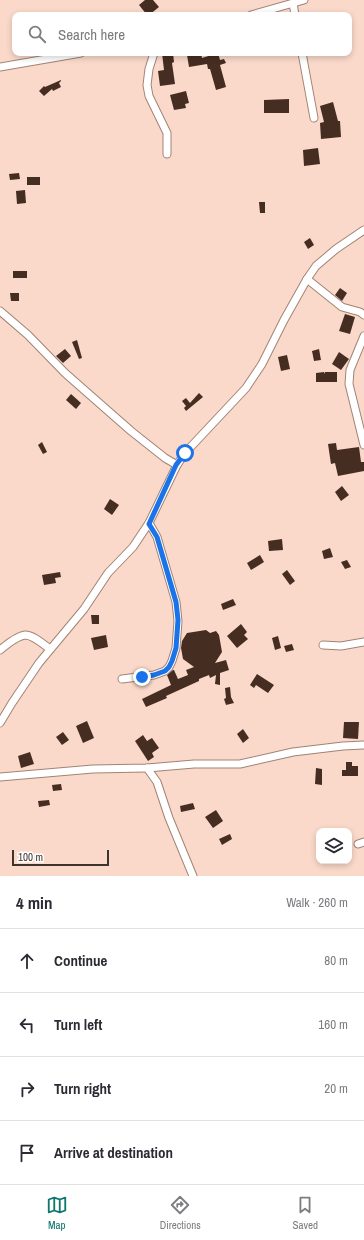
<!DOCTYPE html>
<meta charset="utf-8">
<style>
body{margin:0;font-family:"Archivo Narrow",sans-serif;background:#f7f7f7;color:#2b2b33}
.controls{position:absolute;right:12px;bottom:12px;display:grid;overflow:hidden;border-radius:8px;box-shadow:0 2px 6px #0003}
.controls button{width:36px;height:36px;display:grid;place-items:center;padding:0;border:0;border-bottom:1px solid #e1e1e2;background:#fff;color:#2b2b33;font:20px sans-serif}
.scale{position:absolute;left:12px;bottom:10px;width:97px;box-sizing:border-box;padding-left:4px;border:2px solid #3f332d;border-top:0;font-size:11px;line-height:14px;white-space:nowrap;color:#3f332d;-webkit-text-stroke:3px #fff;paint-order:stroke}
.stop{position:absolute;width:12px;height:12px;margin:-9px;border:3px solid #1a73e8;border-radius:50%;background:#fff}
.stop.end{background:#1a73e8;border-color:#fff;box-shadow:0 1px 4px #0008}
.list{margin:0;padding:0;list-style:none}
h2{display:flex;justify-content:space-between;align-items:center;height:52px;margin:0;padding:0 16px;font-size:17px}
h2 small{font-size:13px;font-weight:400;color:#7c7c81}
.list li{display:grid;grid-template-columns:26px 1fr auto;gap:12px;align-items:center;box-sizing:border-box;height:64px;padding:0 16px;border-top:1px solid #e1e1e2}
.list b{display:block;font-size:15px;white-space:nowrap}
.list em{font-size:13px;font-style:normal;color:#7c7c81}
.icon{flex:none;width:22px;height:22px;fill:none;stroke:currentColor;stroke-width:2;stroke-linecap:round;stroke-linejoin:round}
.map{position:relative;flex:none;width:364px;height:876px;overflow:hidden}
.search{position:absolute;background:#fff;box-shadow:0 2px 6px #0003;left:12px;right:12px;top:12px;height:44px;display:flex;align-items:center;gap:10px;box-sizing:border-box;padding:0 14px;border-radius:8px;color:#7c7c81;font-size:15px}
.sheet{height:308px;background:#fff}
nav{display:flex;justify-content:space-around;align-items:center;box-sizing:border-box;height:56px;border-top:1px solid #e1e1e2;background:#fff;font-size:11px;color:#7c7c81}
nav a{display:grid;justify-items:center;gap:2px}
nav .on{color:#0f766e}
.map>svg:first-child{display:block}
.building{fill:#462d21}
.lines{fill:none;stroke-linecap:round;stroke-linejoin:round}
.minor-casing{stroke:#a18375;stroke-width:9}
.minor{stroke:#fff;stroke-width:7}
.route{stroke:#1a73e8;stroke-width:5}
</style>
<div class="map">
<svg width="364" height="876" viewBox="0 0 364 876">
<rect width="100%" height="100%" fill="#fad9ca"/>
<g class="building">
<polygon points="145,0 153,0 159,7 149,15 147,15 139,5"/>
<polygon points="162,53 173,53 174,62 172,63 175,84 160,86 158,71 164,70"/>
<polygon points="201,53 202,58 218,53 220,60 224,59 226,63 220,65 226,87 216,90 210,69 208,69 207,64 189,67 187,55"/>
<polygon points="61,80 61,81 59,83 61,87 53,91 52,89 44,96 39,91 44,86 45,87"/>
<polygon points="186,91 189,103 185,104 186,108 174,110 170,95"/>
<polygon points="289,99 289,113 264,113 264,100"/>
<polygon points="333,102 338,121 340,121 341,137 321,139 320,123 324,122 320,106"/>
<polygon points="318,148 320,164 304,166 303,150"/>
<polygon points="19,173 20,179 10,180 9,174"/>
<rect x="27" y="177" width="13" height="8"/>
<polygon points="25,190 26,203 17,204 16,191"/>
<polygon points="259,202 265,202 265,213 260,213"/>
<polygon points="310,238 314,245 308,249 304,242"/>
<rect x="13" y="271" width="14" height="7"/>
<polygon points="340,288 347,293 342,301 335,295"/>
<polygon points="10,293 19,293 19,301 11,301"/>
<polygon points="345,314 355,317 350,334 339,331"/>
<polygon points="77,340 82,358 79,359 72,342"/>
<polygon points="65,349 71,356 63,363 56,356"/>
<polygon points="319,349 321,360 314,361 312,351"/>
<polygon points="339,352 349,359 341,370 332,364"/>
<polygon points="287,355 290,369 281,371 278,357"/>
<polygon points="324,372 324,374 325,372 337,372 337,382 316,382 316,373"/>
<polygon points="199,393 203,397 186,411 184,408 186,406 182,401 186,398 190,403"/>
<polygon points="71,394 81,403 76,409 66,400"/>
<polygon points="42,442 47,452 43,454 38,445"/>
<polygon points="336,443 337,450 359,447 361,462 364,462 364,471 338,476 335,463 331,464 328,444"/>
<polygon points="342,486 349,495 341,501 335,492"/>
<polygon points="110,499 119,505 112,515 104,509"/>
<polygon points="282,539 283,550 269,551 268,541"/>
<polygon points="330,548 333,557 324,559 322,551"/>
<polygon points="260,555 264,562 251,570 247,563"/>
<polygon points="347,560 351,567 345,569 341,562"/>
<polygon points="287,570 295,581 290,585 282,574"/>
<polygon points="60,572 61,577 55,578 56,583 44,585 42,575"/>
<polygon points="233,599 236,605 223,610 221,604"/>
<polygon points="91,615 99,615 99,624 92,624"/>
<polygon points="241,624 247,632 244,635 248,639 237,648 227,636"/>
<polygon points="206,630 210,633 216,631 219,635 222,652 215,663 226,660 229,670 220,673 220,685 215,684 216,675 210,678 209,675 199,679 199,681 166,696 167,698 146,707 142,699 171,685 167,675 173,670 174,670 178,679 188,675 186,670 194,667 183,659 181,648 182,641 187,633"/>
<polygon points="106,635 108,647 94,650 91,638"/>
<polygon points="278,636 281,648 275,650 272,638"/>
<polygon points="292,644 294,650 286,652 284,646"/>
<polygon points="257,674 274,685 268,693 256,685 254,688 250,685"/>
<polygon points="230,687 231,697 234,703 226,705 224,699 226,698 225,688"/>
<polygon points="87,721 94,738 83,743 76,726"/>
<polygon points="344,722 359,722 358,739 343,738"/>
<polygon points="243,729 249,738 243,743 237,734"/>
<polygon points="63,732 69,740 62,745 56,737"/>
<polygon points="143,735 147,741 152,738 159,748 152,753 154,757 148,761 135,741"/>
<polygon points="30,752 34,764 21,768 18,756"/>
<polygon points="346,762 352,762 352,766 358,766 358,776 342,776 342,770 346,770"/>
<polygon points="316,768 322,769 322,785 315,784"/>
<polygon points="61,784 62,790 53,791 52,785"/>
<polygon points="49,800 50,805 39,807 38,801"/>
<polygon points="193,803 195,809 181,812 180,806"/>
<polygon points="216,810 223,821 213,828 205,817"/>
<polygon points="230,834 232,839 222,845 219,839"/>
</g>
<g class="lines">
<defs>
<g id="minor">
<polyline points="293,3 295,15"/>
<polyline points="251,15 304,0"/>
<polyline points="154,53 149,69 147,85 149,96 167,133 167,154"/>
<polyline points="302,53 314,118"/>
<polyline points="0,67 81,53"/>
<polyline points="307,279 342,307 360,312 364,315"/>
<polyline points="0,311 28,335 65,373 90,395 131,431 165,458 177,465"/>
<polyline points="364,336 350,370 349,384 364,445"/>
<polyline points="323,645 341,646 364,642"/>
<path d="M0 650C6 645 17 636 25 635 33 635 43 644 50 649"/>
<polyline points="122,679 154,675 165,671 169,667 172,661 176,648 178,621 176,602 157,537 149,523"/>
<polyline points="0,723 12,703 39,663 84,609 108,573 133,547 149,523 177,465 185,453 246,388 262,364 284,320 307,279 316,266 336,249 364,230"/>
<polyline points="147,768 157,782 169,818 193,876"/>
<polyline points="0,777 93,769 147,768 194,764 240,764 293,752 343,746 364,745"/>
<polyline points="358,844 364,842"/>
</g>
</defs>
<use href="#minor" class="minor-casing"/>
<use href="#minor" class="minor"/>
</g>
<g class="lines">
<polyline class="route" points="142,677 154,675 165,671 169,667 172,661 176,648 178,620 176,602 164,561 157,537 149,524 176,465 185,453"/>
</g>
</svg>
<div class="controls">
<button><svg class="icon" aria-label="layers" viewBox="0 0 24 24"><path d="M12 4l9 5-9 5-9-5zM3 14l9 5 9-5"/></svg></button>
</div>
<div class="scale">100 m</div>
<div class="stop" style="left:185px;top:453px"></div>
<div class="stop end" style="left:142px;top:677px"></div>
<div class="search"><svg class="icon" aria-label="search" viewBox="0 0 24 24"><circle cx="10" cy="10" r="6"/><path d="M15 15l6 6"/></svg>Search here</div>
</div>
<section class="sheet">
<h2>4 min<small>Walk · 260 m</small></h2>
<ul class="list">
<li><svg class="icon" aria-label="ahead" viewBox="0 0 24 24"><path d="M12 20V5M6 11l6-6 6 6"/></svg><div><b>Continue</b></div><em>80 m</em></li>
<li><svg class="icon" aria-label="left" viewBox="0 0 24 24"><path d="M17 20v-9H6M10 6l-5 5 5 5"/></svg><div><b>Turn left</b></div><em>160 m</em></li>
<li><svg class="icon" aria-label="right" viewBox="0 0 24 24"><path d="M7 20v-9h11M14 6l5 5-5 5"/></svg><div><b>Turn right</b></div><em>20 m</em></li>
<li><svg class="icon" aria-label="arrive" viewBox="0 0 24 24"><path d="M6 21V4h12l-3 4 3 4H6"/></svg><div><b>Arrive at destination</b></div></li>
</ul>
</section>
<nav>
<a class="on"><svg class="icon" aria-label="map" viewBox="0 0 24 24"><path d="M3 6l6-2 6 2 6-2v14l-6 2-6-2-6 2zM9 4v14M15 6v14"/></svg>Map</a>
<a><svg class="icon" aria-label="directions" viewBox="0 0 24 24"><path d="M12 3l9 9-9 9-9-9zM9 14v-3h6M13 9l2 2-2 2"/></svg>Directions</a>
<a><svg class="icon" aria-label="saved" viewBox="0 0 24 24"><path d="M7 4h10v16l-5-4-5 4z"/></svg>Saved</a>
</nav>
